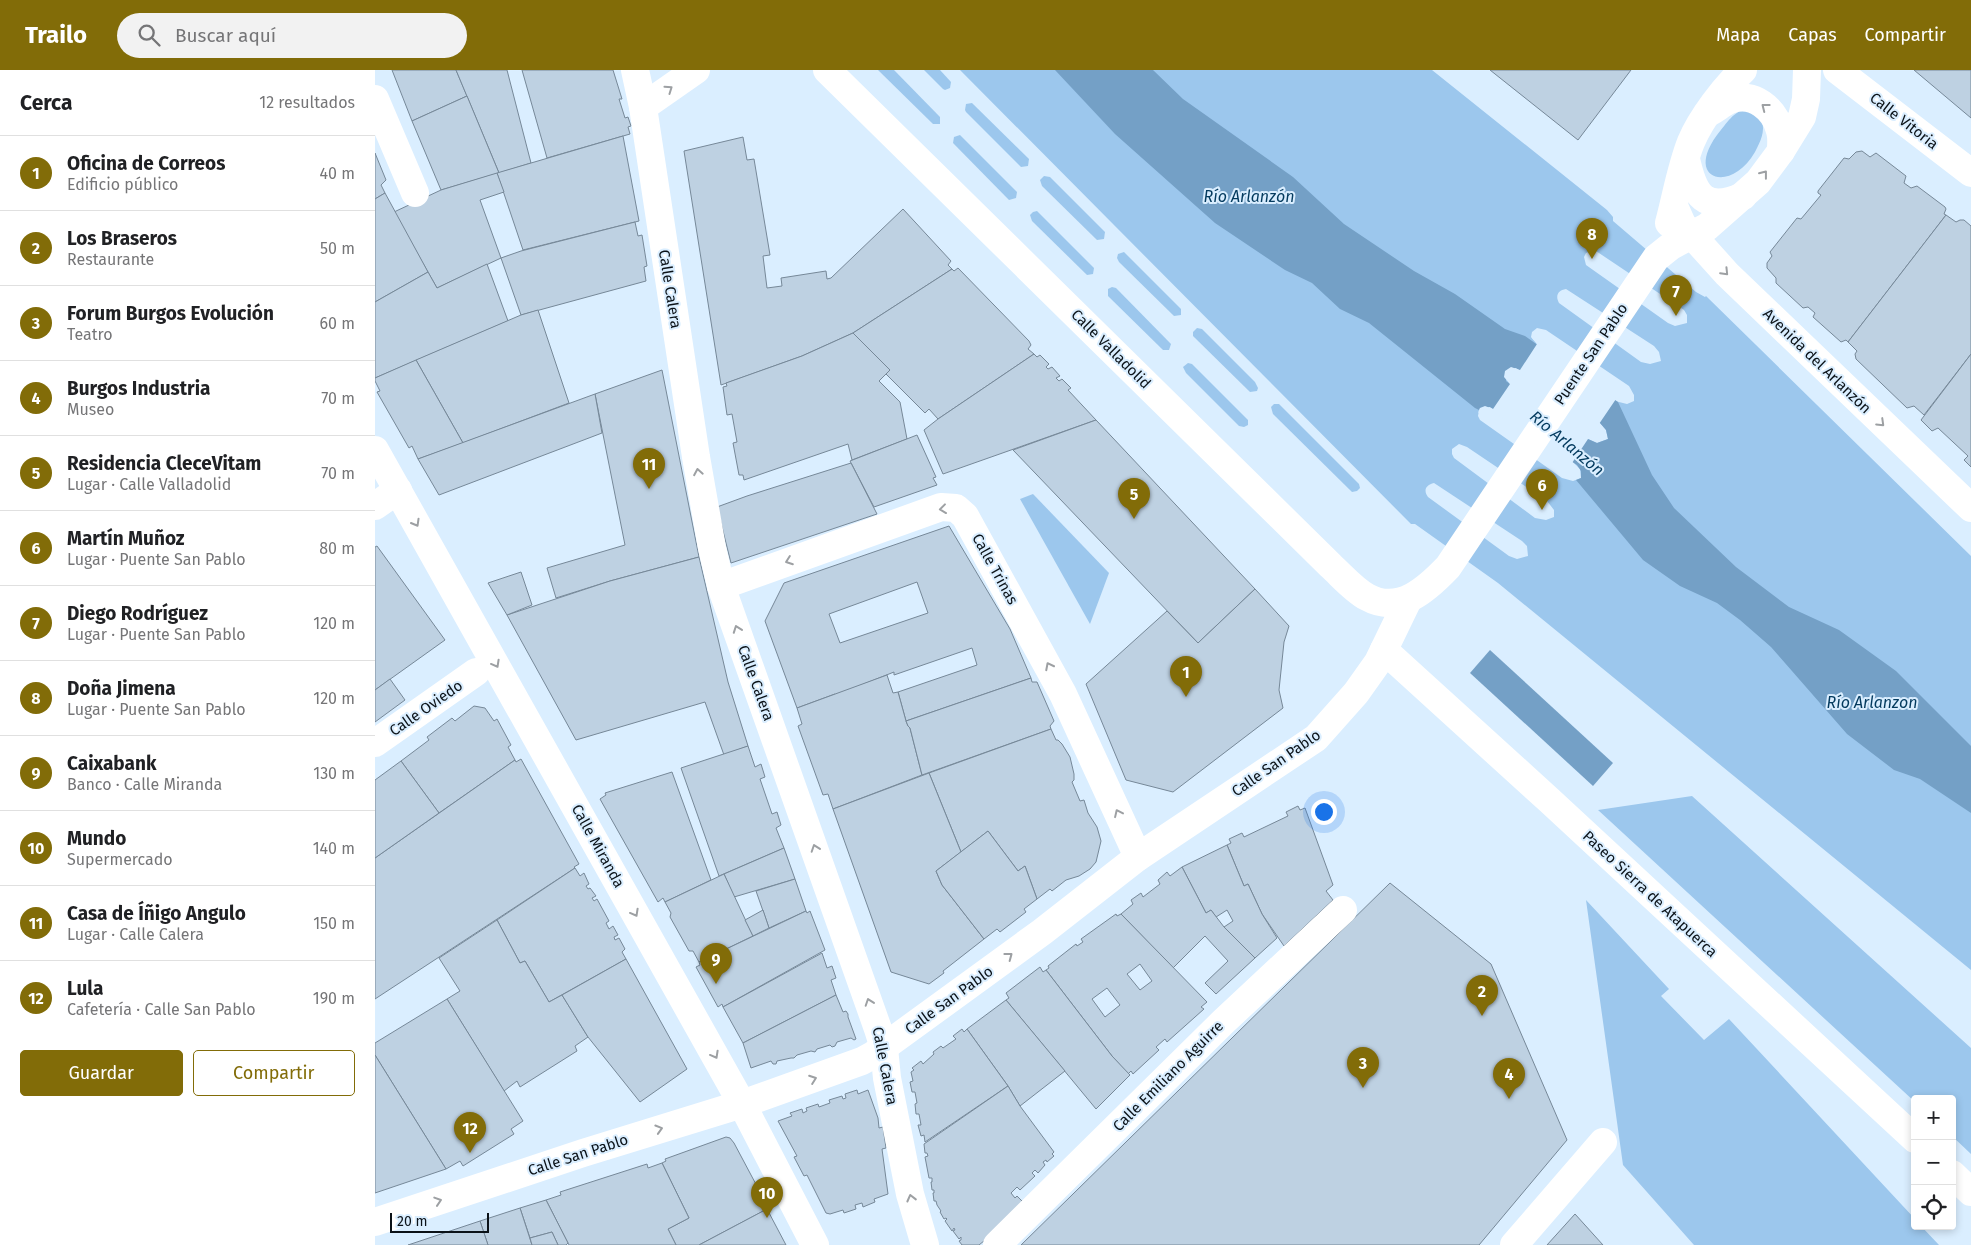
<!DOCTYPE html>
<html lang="es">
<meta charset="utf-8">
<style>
body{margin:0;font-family:"Fira Sans",sans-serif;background:#f2f2f2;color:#202124}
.controls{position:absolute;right:15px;bottom:15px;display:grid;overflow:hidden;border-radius:5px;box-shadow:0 2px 8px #0003}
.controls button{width:45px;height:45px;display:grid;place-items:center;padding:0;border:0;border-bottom:1px solid #e0e0e0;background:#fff;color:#202124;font:25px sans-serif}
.scale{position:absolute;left:15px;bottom:12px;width:99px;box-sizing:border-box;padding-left:5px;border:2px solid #0b1218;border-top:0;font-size:14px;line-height:18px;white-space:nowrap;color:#0b1218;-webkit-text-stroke:4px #daeeff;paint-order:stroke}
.you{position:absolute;left:948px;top:741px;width:18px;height:18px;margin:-12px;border:4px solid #fff;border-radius:50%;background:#1a73e8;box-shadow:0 0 0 8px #1a73e833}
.badge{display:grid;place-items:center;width:32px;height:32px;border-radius:50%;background:#826c08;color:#fff;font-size:16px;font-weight:700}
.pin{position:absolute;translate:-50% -41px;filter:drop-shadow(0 1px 2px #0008)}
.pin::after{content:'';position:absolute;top:26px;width:18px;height:15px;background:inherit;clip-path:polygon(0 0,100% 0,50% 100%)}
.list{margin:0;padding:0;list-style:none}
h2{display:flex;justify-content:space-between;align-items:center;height:65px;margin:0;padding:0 20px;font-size:21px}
h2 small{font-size:16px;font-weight:400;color:#757577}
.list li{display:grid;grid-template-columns:32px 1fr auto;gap:15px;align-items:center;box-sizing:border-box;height:75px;padding:0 20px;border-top:1px solid #e0e0e0}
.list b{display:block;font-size:19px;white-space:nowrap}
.list p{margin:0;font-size:16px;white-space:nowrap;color:#757577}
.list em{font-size:16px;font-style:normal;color:#757577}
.actions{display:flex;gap:10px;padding:15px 20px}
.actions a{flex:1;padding:11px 0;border:1px solid #826c08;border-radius:5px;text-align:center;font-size:18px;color:#826c08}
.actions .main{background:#826c08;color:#fff}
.icon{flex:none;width:28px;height:28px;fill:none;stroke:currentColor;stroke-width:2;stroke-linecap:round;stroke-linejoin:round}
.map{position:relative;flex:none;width:1596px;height:1175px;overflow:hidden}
header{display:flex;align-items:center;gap:30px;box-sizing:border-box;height:70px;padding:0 25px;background:#826c08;color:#fff}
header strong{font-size:24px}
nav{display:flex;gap:28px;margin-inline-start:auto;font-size:18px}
.search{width:350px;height:45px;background:#f2f2f2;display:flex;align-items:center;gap:12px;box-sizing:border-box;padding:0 18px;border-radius:28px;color:#757577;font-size:19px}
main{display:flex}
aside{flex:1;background:#fff}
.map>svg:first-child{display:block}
.green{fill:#9cc7ed;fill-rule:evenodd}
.water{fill:#74a0c6;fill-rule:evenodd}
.pier{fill:#daeeff}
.building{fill:#bed1e2;stroke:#768898;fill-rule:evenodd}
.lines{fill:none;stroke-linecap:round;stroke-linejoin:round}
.street{stroke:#fff;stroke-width:28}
.primary{stroke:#fff;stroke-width:28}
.highway{stroke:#fff;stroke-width:28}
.oneway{stroke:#9da0a3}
.labels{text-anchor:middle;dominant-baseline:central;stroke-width:4;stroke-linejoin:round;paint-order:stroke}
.street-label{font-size:15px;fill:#0b1218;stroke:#daeeff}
.water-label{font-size:16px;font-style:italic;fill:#033a5e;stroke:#daeeff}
</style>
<header>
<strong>Trailo</strong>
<div class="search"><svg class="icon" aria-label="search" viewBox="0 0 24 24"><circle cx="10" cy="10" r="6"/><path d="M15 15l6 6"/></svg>Buscar aquí</div>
<nav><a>Mapa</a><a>Capas</a><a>Compartir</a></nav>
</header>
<main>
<aside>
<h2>Cerca<small>12 resultados</small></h2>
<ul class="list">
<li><span class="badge">1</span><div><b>Oficina de Correos</b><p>Edificio público</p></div><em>40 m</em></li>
<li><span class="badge">2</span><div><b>Los Braseros</b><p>Restaurante</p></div><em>50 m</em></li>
<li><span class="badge">3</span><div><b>Forum Burgos Evolución</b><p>Teatro</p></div><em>60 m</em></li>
<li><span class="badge">4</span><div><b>Burgos Industria</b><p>Museo</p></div><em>70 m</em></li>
<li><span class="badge">5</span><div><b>Residencia CleceVitam</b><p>Lugar · Calle Valladolid</p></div><em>70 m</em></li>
<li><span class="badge">6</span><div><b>Martín Muñoz</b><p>Lugar · Puente San Pablo</p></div><em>80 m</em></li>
<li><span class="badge">7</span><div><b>Diego Rodríguez</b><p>Lugar · Puente San Pablo</p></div><em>120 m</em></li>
<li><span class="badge">8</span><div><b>Doña Jimena</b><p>Lugar · Puente San Pablo</p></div><em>120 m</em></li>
<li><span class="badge">9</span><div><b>Caixabank</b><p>Banco · Calle Miranda</p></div><em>130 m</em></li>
<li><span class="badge">10</span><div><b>Mundo</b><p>Supermercado</p></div><em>140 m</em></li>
<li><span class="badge">11</span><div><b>Casa de Íñigo Angulo</b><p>Lugar · Calle Calera</p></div><em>150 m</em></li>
<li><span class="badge">12</span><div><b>Lula</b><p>Cafetería · Calle San Pablo</p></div><em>190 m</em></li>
</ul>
<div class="actions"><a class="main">Guardar</a><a>Compartir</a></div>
</aside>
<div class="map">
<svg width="1596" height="1175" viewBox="0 0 1596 1175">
<rect width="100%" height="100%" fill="#daeeff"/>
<g class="green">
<polygon points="503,0 519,0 565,47 565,54 558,54"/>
<polygon points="549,0 565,0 576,12 575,18 570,20 568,19"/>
<path d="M585 0H1057L1232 140 1238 147V151L1321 222 1330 227 1331 226 1596 486V900L1123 513 1040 454H1036ZM1216 181H1221L1309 240 1312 245V253L1300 256 1293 253 1211 195 1209 187 1211 183ZM1191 219 1279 276 1284 282 1286 291 1275 294 1266 292 1184 233C1180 226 1183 220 1191 219ZM1162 258 1171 260 1254 316 1259 325V331L1252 334 1240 331 1225 353 1231 360 1233 369 1222 373 1213 369 1198 392 1205 399 1206 408 1198 411 1187 408 1105 350 1103 346 1104 340 1115 337 1118 339 1135 314 1129 304 1139 297 1144 300 1162 274 1156 267 1157 262ZM1084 374 1092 377 1172 431 1179 440V447L1171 450 1160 448 1079 388 1077 384V379ZM1059 413 1147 471 1152 476 1153 486 1142 489 1134 486 1053 427C1048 420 1051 415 1059 413Z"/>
<polygon points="597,33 654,89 653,96 646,97 591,42 590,40 591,34"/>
<path d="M1374 38 1387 49C1390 63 1386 70 1380 82 1356 124 1309 110 1342 65 1352 53 1358 41 1374 38Z"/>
<polygon points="585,65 642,122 641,128 634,130 578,73 579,67"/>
<polygon points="669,106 675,107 730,162 729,169 722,170 667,116 665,110"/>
<polygon points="662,141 719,198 718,204 712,205 657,151 655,145 658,142"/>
<polygon points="749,182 806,239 806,245 799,246 744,192 742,188 743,184"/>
<polygon points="737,217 741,218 796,274 794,280 788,280 733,226 733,219"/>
<polygon points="822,258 827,259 880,312 883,318 882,321 875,322 818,266 818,262"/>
<polygon points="813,293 817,294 873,350 873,355 869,357 864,356 811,303 808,297"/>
<polygon points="899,334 904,334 984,414 985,418 982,421 977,422 898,344 896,337"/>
<polygon points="658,424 734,503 715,554 645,429"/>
<polygon points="1317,726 1596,978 1596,1084 1577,1066 1577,1029 1540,1029 1540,1032 1223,740"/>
<polygon points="1211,830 1294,919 1286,926 1329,970 1354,949 1540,1149 1540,1156 1546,1156 1564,1175 1319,1175 1248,1095"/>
</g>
<g class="water">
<path d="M680 0H778L808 29 918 107 969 154 1039 201 1080 224 1130 259 1150 266 1243 332 1277 405 1299 438 1361 497 1414 537 1464 560 1521 601 1596 676V743L1545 709 1519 700 1472 664 1396 577 1365 550 1342 533 1305 516 1268 490 1201 410 1206 408V401L1202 395 1115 337 1105 338 1104 340 1100 338 994 253 965 239 937 213 910 200 840 153 740 64ZM1141 298 1225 353 1231 360 1233 369 1222 373 1213 369 1131 311 1132 300Z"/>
<polygon points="1115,580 1238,693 1218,716 1095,603"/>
</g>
<polygon class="pier" points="1156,267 1245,331 1241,329 1224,354 1227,356 1229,362 1223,355 1140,300 1135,300 1133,303 1133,309 1214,367 1224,370 1215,368 1213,369 1197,393 1202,397 1203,400 1197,394 1114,339 1110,339 1103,343 1105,338 1110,336 1118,339 1135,314 1129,307 1130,301 1136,297 1145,300 1162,274"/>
<g class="building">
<polygon points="17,0 81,0 92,26 37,51"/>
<polygon points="81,0 132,0 156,93 124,103"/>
<polygon points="147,0 238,0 247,29 244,29 250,48 253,47 256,56 253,57 255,64 172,88"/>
<polygon points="1115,0 1256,0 1203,70"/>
<polygon points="1539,0 1596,0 1596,48"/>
<polygon points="92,26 124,103 66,120 37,51"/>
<polygon points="248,66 264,151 148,180 122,103"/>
<polygon points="368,67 372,90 379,89 395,185 388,186 392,218 407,216 406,208 451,201 452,209 456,208 528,139 576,191 573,195 577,199 478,263 427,286 346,315 309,81"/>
<polygon points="1487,81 1495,87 1501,83 1531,106 1529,113 1536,118 1542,116 1570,137 1571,139 1569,144 1571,145 1473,272 1471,270 1466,272 1438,247 1440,243 1433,237 1428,238 1401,213 1401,208 1392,198 1392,193 1397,186 1395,182 1422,148 1426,149 1446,125 1443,123 1443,121 1469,88 1474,89 1481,82"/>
<polygon points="0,83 11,110 6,115 10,123 0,129"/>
<polygon points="122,103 129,122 105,130 126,188 62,218 19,142 66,120"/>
<polygon points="10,123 53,202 0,232 0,129"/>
<polygon points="1571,145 1581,152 1585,150 1589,150 1596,156 1596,284 1549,345 1539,336 1532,338 1481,289 1480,284 1482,281 1473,272"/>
<polygon points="260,152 263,166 267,165 272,196 269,197 271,211 146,245 126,188 146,181"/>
<polygon points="112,194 133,251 0,308 0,232 53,202 62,218"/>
<polygon points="583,198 654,271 656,275 653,279 659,284 563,349 554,339 550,343 511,304 515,300 478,263 577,199 579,201"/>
<polygon points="163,240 194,333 88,373 41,290 146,245"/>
<polygon points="478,263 515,300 504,311 525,332 532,369 477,390 473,374 369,410 368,405 364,405 358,373 362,372 357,344 352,345 348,317 352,316 351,313 427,286"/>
<polygon points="659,284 662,287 665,285 674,294 671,297 673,299 677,297 685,306 681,308 684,311 687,309 696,318 693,320 721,350 568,404 549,360 563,349"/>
<polygon points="1596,284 1596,397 1589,390 1593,386 1563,358 1557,361 1546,350"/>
<polygon points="41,290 88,373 43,389 37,376 34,378 2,322 5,321 0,311 0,308"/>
<polygon points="287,300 324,487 235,511 181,528 172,498 250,475 220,324"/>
<polygon points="220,324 227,363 64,425 43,389"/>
<polygon points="721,350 880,519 823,573 638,380"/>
<polygon points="542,365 561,407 558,408 562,415 499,437 475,391"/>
<polygon points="476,393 502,444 356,493 342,437 372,426"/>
<path d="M574 456 635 559 656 608 531 651 523 622 602 595 597 578 519 605V602L461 625 460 624 422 638 390 551 409 513ZM542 512 553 543 465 573 454 544Z"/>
<polygon points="2,476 70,570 0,620 0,477"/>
<polygon points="324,487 353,612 373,676 349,685 330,632 201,670 132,545 235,511"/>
<polygon points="146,502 157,535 132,545 113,513"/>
<polygon points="880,519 914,556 909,572 904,620 908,638 798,722 751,710 711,614 792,541 823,573"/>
<polygon points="512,605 518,623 523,622 531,651 533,656 535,658 547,705 458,739 453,724 448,725 423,656 427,654 422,638"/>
<polygon points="656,608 657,612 662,612 679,651 675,656 676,659 547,705 535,658 533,656 531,651"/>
<polygon points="15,609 30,630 0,652 0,620"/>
<polygon points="99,636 110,638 119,651 122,649 136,675 133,677 140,690 64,743 26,691 54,670 52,667 77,648 80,651"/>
<polygon points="676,659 681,670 683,670 687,674 695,687 699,704 699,710 697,712 705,731 709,730 713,743 722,757 726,771 721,792 715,799 704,806 691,810 677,821 675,819 662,829 650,796 643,801 613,761 586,782 554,703"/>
<polygon points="373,676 380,697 386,694 390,707 385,709 397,744 402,742 406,755 401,758 409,778 344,806 306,698"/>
<polygon points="146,689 204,794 199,797 200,798 0,929 0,788 140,690 141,692"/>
<polygon points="26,691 64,743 0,788 0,710"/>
<polygon points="297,702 336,810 290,832 288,828 283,832 225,729 231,725 230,723"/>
<polygon points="554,703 586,782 561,801 567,815 609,869 568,901 569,903 554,914 516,902 458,739"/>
<polygon points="923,736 925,740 930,738 958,815 951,821 958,830 909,876 887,844 873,814 869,816 852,775 856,773 854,769 867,763 869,767 913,746 911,742"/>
<polygon points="613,761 643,801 650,796 662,829 649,839 651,842 625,862 622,859 609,869 567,815 561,801"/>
<polygon points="852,775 869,816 873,814 887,844 902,868 880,888 849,857 858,851 852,840 841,847 836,840 831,843 807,797"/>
<polygon points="409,778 420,809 359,827 349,804"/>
<polygon points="807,797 831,843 836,840 849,857 880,888 841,924 830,913 853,891 830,866 798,898 746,844 758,834 756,830 766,823 768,827 785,814 783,810 792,802 795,806"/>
<polygon points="200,798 205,806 209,803 214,814 211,816 213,819 215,818 221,826 217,828 219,831 222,829 234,851 231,853 234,859 238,856 243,865 239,867 240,870 244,868 250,879 247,882 251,889 174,932 150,891 145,893 122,850"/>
<polygon points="349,804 378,866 324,892 318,881 314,881 295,847 296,843 290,832"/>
<polygon points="420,809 431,841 394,858 381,821"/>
<polygon points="1015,813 1116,894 1192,1070 1104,1175 646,1175"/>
<polygon points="388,840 394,858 378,866 370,850"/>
<polygon points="431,841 432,843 435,841 450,880 348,937 347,934 343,937 321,897 325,895 324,892"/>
<path d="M741 844 742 846 746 844 832 932 826 937 829 939 792 972 790 969 781 977 784 980 758 1004 756 1001 753 1004 737 986 671 900 674 898 673 896 701 874 702 876 708 872 706 869ZM765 894 777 911 765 920 752 904ZM732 918 745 935 730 947 717 929Z"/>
<polygon points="122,850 145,893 150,891 174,932 187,925 213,967 200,976 202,981 145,1017 142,1011 129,1021 72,929 85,921 64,888"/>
<polygon points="447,883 452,898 457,896 461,908 456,910 461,925 368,973 348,937"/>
<polygon points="251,889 312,999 265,1032 213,967 187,925"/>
<polygon points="665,897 668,902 671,900 737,986 755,1005 721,1039 631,930 634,928 631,923"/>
<polygon points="461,925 468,942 471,941 473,944 473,947 481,969 479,970 476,968 462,972 460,976 457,977 455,975 442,979 440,982 436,981 422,985 419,988 416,988 402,991 401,994 398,994 396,991 376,998 368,973"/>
<polygon points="72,929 148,1051 136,1059 139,1064 88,1096 85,1091 71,1099 0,985 0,973"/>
<polygon points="631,930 690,1001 645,1036 633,1016 592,959"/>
<polygon points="587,959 589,962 592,959 633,1016 550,1072 549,1065 546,1066 543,1055 546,1055 544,1044 541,1044 540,1034 542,1033 540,1022 537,1022 535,1012 538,1011 536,1002 539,1000 537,998 546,991 548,994 559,984 558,982 566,976 568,978 581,969 578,966"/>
<polygon points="0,985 71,1099 0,1123"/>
<polygon points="633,1016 645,1036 679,1082 677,1084 679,1086 672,1092 671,1090 668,1092 670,1095 663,1103 660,1100 657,1103 660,1106 645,1120 642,1117 636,1123 640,1128 642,1126 649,1133 649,1138 604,1175 587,1175 584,1171 586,1170 586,1167 584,1169 578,1161 580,1160 579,1158 577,1161 570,1151 572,1149 571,1148 569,1149 565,1142 566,1141 562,1135 561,1131 559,1131 558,1123 559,1123 559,1120 557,1120 556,1112 557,1112 557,1108 554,1108 550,1087 553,1086 552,1083 550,1083 549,1074"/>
<polygon points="482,1020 483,1024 493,1020 503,1048 504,1058 508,1057 511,1078 507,1079 513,1124 499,1129 500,1132 488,1137 487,1133 480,1135 481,1139 469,1143 468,1140 455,1144 451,1143 432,1105 429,1106 419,1087 422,1086 403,1051 417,1046 415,1043 427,1039 428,1043 432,1041 431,1038 443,1034 444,1037 455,1033 454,1030 467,1026 468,1029 471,1028 470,1024"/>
<polygon points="351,1067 355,1068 359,1073 392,1135 390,1136 392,1139 324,1175 301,1175 293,1159 314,1148 287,1093 291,1091 290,1089"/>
<polygon points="287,1093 314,1148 293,1159 301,1175 194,1175 171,1130 186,1125 185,1122 272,1094 273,1098"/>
<polygon points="171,1130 193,1173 191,1175 183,1175 177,1162 155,1168 145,1138"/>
<polygon points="145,1138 157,1175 113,1175 105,1151"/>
<polygon points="392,1139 411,1175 324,1175"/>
<polygon points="1200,1144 1228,1175 1172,1175"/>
<polygon points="105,1151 113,1175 33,1175"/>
<polygon points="177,1162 183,1175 157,1175 155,1168"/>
</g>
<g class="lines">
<g class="street">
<polyline points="260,0 268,37 321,387 337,478 346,516 503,959 509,978 512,1008 535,1124 550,1175"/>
<polyline points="0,29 40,123"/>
<polyline points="268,37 321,0"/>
<polyline points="0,380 367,1034 440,1175"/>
<polyline points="0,436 23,420"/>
<polyline points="346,516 566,437 581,438 590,446 688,624 763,787"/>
<polyline points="1009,580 1174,730 1540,1069"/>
<polyline points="0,673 101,602"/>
<polyline points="1577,1104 1596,1122"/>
<polyline points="622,1175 848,952 968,840"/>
<polyline points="1139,1175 1228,1072"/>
</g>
<polyline class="primary" points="0,1152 208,1083 367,1034 487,991 498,985 667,862 763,787 941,668 981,623 1003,592 1033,530"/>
<g class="highway">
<path d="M452 0 956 496C967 506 979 520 992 527 1024 545 1052 519 1073 497L1281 188 1296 176 1332 157 1383 112 1406 81 1427 47 1431 29 1432 0"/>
<polyline points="1462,0 1596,103"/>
<path d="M1335 42C1341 39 1348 33 1355 30 1378 21 1400 39 1405 61 1407 67 1406 74 1406 81"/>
<path d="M1311 89C1319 126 1330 143 1368 126"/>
<polyline points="1299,136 1307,154 1352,204 1596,438"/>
<path d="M1294 153C1301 127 1306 97 1316 72 1326 48 1350 17 1368 0"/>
</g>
</g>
<defs><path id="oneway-chevron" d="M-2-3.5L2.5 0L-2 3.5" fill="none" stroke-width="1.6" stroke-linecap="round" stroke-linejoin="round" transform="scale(1.25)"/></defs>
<g class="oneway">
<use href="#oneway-chevron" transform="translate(294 19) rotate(-35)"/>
<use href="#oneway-chevron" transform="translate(1390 37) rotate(-142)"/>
<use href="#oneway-chevron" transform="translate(1389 104) rotate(-52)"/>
<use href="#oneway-chevron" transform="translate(1350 202) rotate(46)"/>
<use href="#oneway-chevron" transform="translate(1506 353) rotate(44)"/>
<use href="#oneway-chevron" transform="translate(323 402) rotate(-100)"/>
<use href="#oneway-chevron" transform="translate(568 439) rotate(173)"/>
<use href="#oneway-chevron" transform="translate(41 453) rotate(60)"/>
<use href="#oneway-chevron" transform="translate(414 491) rotate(160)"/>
<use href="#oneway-chevron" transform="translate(362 559) rotate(-110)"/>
<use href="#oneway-chevron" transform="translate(121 594) rotate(61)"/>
<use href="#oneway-chevron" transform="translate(674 596) rotate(-117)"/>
<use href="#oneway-chevron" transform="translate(743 743) rotate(-115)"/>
<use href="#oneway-chevron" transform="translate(440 778) rotate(-109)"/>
<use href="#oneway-chevron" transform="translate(260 843) rotate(61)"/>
<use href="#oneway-chevron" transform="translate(634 886) rotate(-37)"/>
<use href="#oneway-chevron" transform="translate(494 932) rotate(-109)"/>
<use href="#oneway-chevron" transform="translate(340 985) rotate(61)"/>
<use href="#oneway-chevron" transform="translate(438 1009) rotate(-20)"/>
<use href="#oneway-chevron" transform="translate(284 1059) rotate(-17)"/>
<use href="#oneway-chevron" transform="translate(536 1128) rotate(-104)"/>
<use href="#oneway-chevron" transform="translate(63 1131) rotate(-18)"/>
</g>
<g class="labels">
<g class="street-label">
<text transform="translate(1529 51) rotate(38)">Calle Vitoria</text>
<text transform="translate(295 219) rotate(81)">Calle Calera</text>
<text transform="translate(736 279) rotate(45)">Calle Valladolid</text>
<text transform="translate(1216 284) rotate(-56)">Puente San Pablo</text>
<text transform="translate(1442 291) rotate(44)">Avenida del Arlanzón</text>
<text transform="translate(620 499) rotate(61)">Calle Trinas</text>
<text transform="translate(381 613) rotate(70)">Calle Calera</text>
<text transform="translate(51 638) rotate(-35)">Calle Oviedo</text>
<text transform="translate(901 693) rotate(-35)">Calle San Pablo</text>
<text transform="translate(223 776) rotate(61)">Calle Miranda</text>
<text transform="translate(1275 824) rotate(43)">Paseo Sierra de Atapuerca</text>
<text transform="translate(574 930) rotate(-36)">Calle San Pablo</text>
<text transform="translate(510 996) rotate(79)">Calle Calera</text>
<text transform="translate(793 1006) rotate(-45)">Calle Emiliano Aguirre</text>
<text transform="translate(203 1085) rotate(-18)">Calle San Pablo</text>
</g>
<g class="water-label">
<text x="874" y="126">Río Arlanzón</text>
<text transform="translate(1192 373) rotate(40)">Río Arlanzón</text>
<text x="1497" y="632">Río Arlanzon</text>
</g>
</g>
</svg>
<div class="controls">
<button>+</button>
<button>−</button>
<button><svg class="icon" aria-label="locate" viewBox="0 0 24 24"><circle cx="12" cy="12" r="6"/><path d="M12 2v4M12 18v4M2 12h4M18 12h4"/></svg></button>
</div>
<div class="scale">20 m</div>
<div class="you"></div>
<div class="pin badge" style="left:811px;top:627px">1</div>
<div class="pin badge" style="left:1107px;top:946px">2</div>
<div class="pin badge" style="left:988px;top:1018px">3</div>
<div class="pin badge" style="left:1134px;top:1029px">4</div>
<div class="pin badge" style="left:759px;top:449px">5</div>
<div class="pin badge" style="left:1167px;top:440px">6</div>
<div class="pin badge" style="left:1301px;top:246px">7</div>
<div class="pin badge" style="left:1217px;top:189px">8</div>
<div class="pin badge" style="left:341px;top:914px">9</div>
<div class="pin badge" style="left:392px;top:1148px">10</div>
<div class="pin badge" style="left:274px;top:419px">11</div>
<div class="pin badge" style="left:95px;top:1083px">12</div>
</div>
</main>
